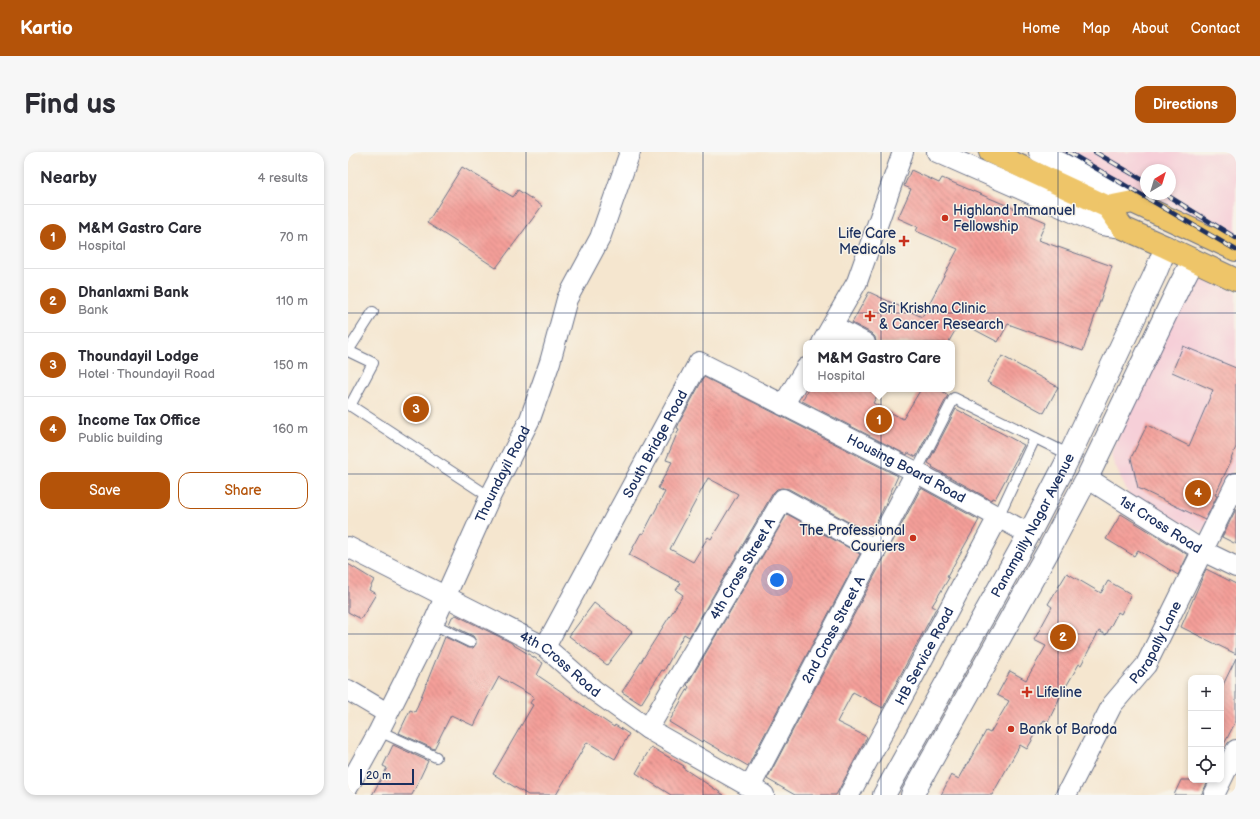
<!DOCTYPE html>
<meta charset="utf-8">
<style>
body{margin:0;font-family:"Balsamiq Sans",sans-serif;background:#f7f7f7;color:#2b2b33}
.controls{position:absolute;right:12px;bottom:12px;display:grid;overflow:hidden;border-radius:8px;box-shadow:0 2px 6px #0003}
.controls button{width:36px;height:36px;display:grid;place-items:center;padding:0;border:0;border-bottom:1px solid #e1e1e2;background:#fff;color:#2b2b33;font:20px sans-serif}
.compass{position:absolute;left:792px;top:12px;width:36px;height:36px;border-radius:50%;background:#fff;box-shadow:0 2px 6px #0003;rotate:38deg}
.scale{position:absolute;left:12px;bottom:10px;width:54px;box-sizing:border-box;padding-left:4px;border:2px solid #1b2f5e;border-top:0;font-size:11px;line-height:14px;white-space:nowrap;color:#1b2f5e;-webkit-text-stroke:3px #f7f3e8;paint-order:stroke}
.you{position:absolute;left:429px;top:428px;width:14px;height:14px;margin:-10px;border:3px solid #fff;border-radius:50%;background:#1a73e8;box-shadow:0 0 0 6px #1a73e833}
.badge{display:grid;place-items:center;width:26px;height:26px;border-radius:50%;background:#b45309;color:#fff;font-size:13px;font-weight:700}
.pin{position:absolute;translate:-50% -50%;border:2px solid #fff;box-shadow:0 1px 4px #0006}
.popup{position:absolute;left:455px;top:188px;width:152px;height:52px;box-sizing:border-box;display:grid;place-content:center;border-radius:8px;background:#fff;filter:drop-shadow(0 1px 3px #0005);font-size:13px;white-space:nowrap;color:#7c7c81}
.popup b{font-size:15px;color:#2b2b33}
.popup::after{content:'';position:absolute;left:50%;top:100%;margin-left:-8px;border:8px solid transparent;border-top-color:#fff}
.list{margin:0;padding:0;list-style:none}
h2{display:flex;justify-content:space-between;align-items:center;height:52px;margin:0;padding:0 16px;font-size:17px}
h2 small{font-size:13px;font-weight:400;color:#7c7c81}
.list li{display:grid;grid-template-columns:26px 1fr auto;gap:12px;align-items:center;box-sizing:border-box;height:64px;padding:0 16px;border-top:1px solid #e1e1e2}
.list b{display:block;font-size:15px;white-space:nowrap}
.list p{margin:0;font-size:13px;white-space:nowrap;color:#7c7c81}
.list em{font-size:13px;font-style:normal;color:#7c7c81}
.actions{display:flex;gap:8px;padding:12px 16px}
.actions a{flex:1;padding:9px 0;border:1px solid #b45309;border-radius:12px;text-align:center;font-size:14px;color:#b45309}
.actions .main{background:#b45309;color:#fff}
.icon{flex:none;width:22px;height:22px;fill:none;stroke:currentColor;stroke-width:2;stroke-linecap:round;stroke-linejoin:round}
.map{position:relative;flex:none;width:888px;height:643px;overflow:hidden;border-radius:12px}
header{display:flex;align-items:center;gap:24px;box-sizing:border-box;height:56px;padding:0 20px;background:#b45309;color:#fff}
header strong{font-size:19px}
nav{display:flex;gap:22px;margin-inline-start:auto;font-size:14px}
.intro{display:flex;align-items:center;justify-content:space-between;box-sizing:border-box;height:96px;padding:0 24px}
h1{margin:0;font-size:28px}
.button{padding:10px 18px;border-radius:12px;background:#b45309;color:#fff;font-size:14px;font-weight:700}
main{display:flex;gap:24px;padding:0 24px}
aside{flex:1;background:#fff;border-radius:12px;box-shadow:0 2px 6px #0003}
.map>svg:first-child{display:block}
.built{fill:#f6cfd8;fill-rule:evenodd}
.building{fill:url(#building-back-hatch);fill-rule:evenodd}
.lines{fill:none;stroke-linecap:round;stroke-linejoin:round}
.service-casing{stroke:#676f86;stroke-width:12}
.minor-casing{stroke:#676f86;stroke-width:22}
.tertiary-casing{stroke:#676f86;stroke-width:24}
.primary-casing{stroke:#676f86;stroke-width:24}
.service{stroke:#fff;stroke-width:10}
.minor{stroke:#fff;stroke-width:20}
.tertiary{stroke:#fff;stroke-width:22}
.primary{stroke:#eec569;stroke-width:22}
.rail-casing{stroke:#1b2f5e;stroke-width:4.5}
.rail{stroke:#f7f3e8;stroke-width:3;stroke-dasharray:9;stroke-linecap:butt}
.grid{fill:none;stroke:#1b2f5e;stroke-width:1;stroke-opacity:0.55}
.poi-dot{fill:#c8321e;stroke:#f7f3e8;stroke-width:1.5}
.labels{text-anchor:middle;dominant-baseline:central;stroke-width:3;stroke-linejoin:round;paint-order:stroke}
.poi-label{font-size:14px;fill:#1b2f5e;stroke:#f7f3e8;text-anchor:start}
.street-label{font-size:14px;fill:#1b2f5e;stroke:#f7f3e8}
</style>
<header>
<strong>Kartio</strong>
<nav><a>Home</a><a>Map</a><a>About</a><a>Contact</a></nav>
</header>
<div class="intro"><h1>Find us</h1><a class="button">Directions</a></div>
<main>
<aside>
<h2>Nearby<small>4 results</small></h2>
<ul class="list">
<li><span class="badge">1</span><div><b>M&amp;M Gastro Care</b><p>Hospital</p></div><em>70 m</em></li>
<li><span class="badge">2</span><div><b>Dhanlaxmi Bank</b><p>Bank</p></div><em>110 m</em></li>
<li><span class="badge">3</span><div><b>Thoundayil Lodge</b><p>Hotel · Thoundayil Road</p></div><em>150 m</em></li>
<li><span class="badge">4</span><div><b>Income Tax Office</b><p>Public building</p></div><em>160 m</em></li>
</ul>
<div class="actions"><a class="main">Save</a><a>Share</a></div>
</aside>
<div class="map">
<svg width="888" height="643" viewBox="0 0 888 643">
<defs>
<pattern id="building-back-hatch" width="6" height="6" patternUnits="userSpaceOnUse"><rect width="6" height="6" fill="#f49f99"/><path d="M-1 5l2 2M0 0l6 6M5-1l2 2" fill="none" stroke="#c58280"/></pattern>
</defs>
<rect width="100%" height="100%" fill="#f7f3e8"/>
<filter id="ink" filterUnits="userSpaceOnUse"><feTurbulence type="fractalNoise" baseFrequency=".025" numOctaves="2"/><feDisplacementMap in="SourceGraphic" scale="8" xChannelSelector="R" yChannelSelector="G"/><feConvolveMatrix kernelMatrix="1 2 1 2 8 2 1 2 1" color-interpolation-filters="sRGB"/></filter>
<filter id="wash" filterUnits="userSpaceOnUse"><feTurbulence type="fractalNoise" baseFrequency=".012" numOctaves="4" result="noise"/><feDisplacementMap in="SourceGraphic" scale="16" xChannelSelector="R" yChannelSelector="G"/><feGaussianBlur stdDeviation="0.9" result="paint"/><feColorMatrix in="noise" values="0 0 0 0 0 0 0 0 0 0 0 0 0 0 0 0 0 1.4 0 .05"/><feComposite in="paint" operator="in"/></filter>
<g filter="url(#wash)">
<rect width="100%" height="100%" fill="#f5e6cf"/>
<g class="built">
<path d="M711 0H888V83L806 47ZM798 18H822V42H798Z"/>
<polygon points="845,120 888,140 888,312 855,381 782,345 762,303"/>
</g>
<g id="blocks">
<g class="building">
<polygon points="114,15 165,45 170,38 194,54 148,116 79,71"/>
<polygon points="563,18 591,31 594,26 698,70 690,88 764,114 735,199 660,172 650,190 612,170 600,191 528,191 527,185 523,181 504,171 521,140 574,165 610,97 568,79 570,75 550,66 563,37 556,34"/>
<polygon points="835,194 888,216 888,295 883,307 884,307 867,343 869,344 857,368 790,336 783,306 799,273 841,294 865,238 824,220"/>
<polygon points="654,204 710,235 696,261 639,230"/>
<path d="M356 225 550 324 534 359 522 382 441 337 434 336 429 337 425 341 341 485 336 482 316 519 314 518 293 552 274 540 335 443 328 438 333 431 281 403 293 381 295 382 317 340 310 336 324 310 318 308 331 277 329 276 332 269ZM360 326 390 342 363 387 360 385 345 410 322 397Z"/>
<polygon points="460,237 533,237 525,251 555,267 573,237 591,237 600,243 568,305 560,301 559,303 454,249"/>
<polygon points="608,257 676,293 647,347 644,346 643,348 584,315 585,314 580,311"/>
<polygon points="573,336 631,368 599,425 601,426 584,454 588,456 535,556 505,540 489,570 519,585 488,643 447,643 419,627"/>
<polygon points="888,357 888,392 874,385"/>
<polygon points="439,362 512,402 400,614 355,588 354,590 321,570 341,535 339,533"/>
<polygon points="773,362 840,403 830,423 790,398 786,404 758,387"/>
<polygon points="0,412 26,428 21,438 28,442 13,467 0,460"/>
<polygon points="858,417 888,432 888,502 833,475"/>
<polygon points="719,421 753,441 760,429 783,442 773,462 770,460 758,483 751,479 733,513 731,512 712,545 700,570 696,568 679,597 672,593 644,643 593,643 603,623 611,627 638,579 642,581 661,549 649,543 662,519 678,528 698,494 686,488 704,455 700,452"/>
<polygon points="246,451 284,480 259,513 221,484"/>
<polygon points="108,463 164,491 164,492 195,511 189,523 266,575 267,573 281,582 267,607 239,590 208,643 180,643 145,622 185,553 182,551 186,545 151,525 139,547 126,574 103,563 86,597 51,581 62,558 67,560 97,485 120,496 125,496 128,492 128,489 125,484 101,472 104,465"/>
<polygon points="888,506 888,569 873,598 873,537"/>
<polygon points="45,593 80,609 64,643 24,643 39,616 35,614"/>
<polygon points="303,595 336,614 335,616 376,643 323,643 288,621"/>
<polygon points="833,628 861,628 853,643 826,643"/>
</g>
</g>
</g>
<g filter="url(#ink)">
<use href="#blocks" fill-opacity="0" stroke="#676f86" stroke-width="1"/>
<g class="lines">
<defs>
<g id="service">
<polyline points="0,199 25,211 2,254"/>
<polyline points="0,199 25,160"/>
<polyline points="0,252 142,345"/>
<polyline points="568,320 606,246 722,303"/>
<polyline points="650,365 687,286"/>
<polyline points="85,472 122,490"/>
<polyline points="31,579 88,605"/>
</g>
<g id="minor">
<polyline points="589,0 754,73 775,76"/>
<polyline points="691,0 765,36 785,50"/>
<polyline points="485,174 517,191"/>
<polyline points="474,191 509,130 555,0"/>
<polyline points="435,253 458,216"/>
<path id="s1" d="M739 326 855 399 888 415"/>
<path id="s2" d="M0 395 197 495 247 539 300 577 416 643"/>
<path id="s3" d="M197 495 351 210 568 320 681 382"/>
<polyline points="0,538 39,561"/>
<path id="s4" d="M300 577 435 347 528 398"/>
<path id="s5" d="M0 635 31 579 85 472 142 345 182 267 202 210 219 147 252 86 282 0"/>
<path id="s6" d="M402 635 568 320"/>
<path id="s7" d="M501 643 563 529 650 365"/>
<path id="s8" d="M718 643 764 553 798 513 888 331"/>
<polyline points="866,643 888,598"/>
</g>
<g id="tertiary">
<path id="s9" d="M536 643 681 382 717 313 807 122 818 95"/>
<polyline points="564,643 703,394 739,326 831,135 845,108"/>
</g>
<g id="primary">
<polyline points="642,0 760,55 775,76 818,95 888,128"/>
<polyline points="760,55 785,50 888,98"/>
</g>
</defs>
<use href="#service" class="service-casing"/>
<use href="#minor" class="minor-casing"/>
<use href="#tertiary" class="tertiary-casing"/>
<use href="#primary" class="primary-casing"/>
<use href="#service" class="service"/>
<use href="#minor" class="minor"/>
<use href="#tertiary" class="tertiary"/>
<use href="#primary" class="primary"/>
<defs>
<g id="rail">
<polyline points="720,0 888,98"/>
<polyline points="747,0 798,30"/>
<polyline points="817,42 888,86"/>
</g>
</defs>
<use href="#rail" class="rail-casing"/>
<use href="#rail" class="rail"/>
</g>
</g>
<path class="grid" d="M178 0V643M355 0V643M533 0V643M710 0V643M0 161H888M0 322H888M0 482H888"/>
<g class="poi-dot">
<circle cx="597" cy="66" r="4"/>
<path d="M554 83h4v4h4v4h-4v4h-4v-4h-4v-4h4z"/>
<path d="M520 158h4v4h4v4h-4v4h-4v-4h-4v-4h4z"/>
<circle cx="565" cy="386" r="4"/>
<path d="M677 534h4v4h4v4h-4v4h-4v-4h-4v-4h4z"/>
<circle cx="663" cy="577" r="4"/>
</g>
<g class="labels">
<g class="poi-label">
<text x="605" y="58">Highland Immanuel<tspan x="605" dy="16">Fellowship</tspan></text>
<text x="548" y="81" text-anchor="end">Life Care<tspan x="548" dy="16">Medicals</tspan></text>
<text x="531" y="156">Sri Krishna Clinic<tspan x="531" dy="16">&amp; Cancer Research</tspan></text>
<text x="557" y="378" text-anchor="end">The Professional<tspan x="557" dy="16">Couriers</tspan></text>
<text x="688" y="540">Lifeline</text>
<text x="671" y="577">Bank of Baroda</text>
</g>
<g class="street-label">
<text stroke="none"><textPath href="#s3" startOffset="231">South Bridge Road</textPath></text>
<text stroke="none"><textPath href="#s3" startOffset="557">Housing Board Road</textPath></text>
<text stroke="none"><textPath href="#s5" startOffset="349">Thoundayil Road</textPath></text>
<text stroke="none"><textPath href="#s1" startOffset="87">1st Cross Road</textPath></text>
<text stroke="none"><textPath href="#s9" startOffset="308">Panampilly Nagar Avenue</textPath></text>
<text stroke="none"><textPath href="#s4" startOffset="186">4th Cross Street A</textPath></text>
<text stroke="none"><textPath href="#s6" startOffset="178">2nd Cross Street A</textPath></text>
<text stroke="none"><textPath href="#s8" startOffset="178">Parapally Lane</textPath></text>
<text stroke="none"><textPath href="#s7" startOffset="158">HB Service Road</textPath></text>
<text stroke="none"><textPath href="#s2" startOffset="243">4th Cross Road</textPath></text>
</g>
</g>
</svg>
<div class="controls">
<button>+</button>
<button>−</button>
<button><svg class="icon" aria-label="locate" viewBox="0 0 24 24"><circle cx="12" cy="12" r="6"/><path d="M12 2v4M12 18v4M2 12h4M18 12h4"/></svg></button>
</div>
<svg class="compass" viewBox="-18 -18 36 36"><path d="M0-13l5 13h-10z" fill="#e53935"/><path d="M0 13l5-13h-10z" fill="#7c7c81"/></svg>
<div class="scale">20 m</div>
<div class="you"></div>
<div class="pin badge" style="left:531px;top:268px">1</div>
<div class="popup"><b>M&amp;M Gastro Care</b>Hospital</div>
<div class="pin badge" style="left:715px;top:485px">2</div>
<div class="pin badge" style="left:68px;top:257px">3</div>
<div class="pin badge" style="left:850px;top:341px">4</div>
</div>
</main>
